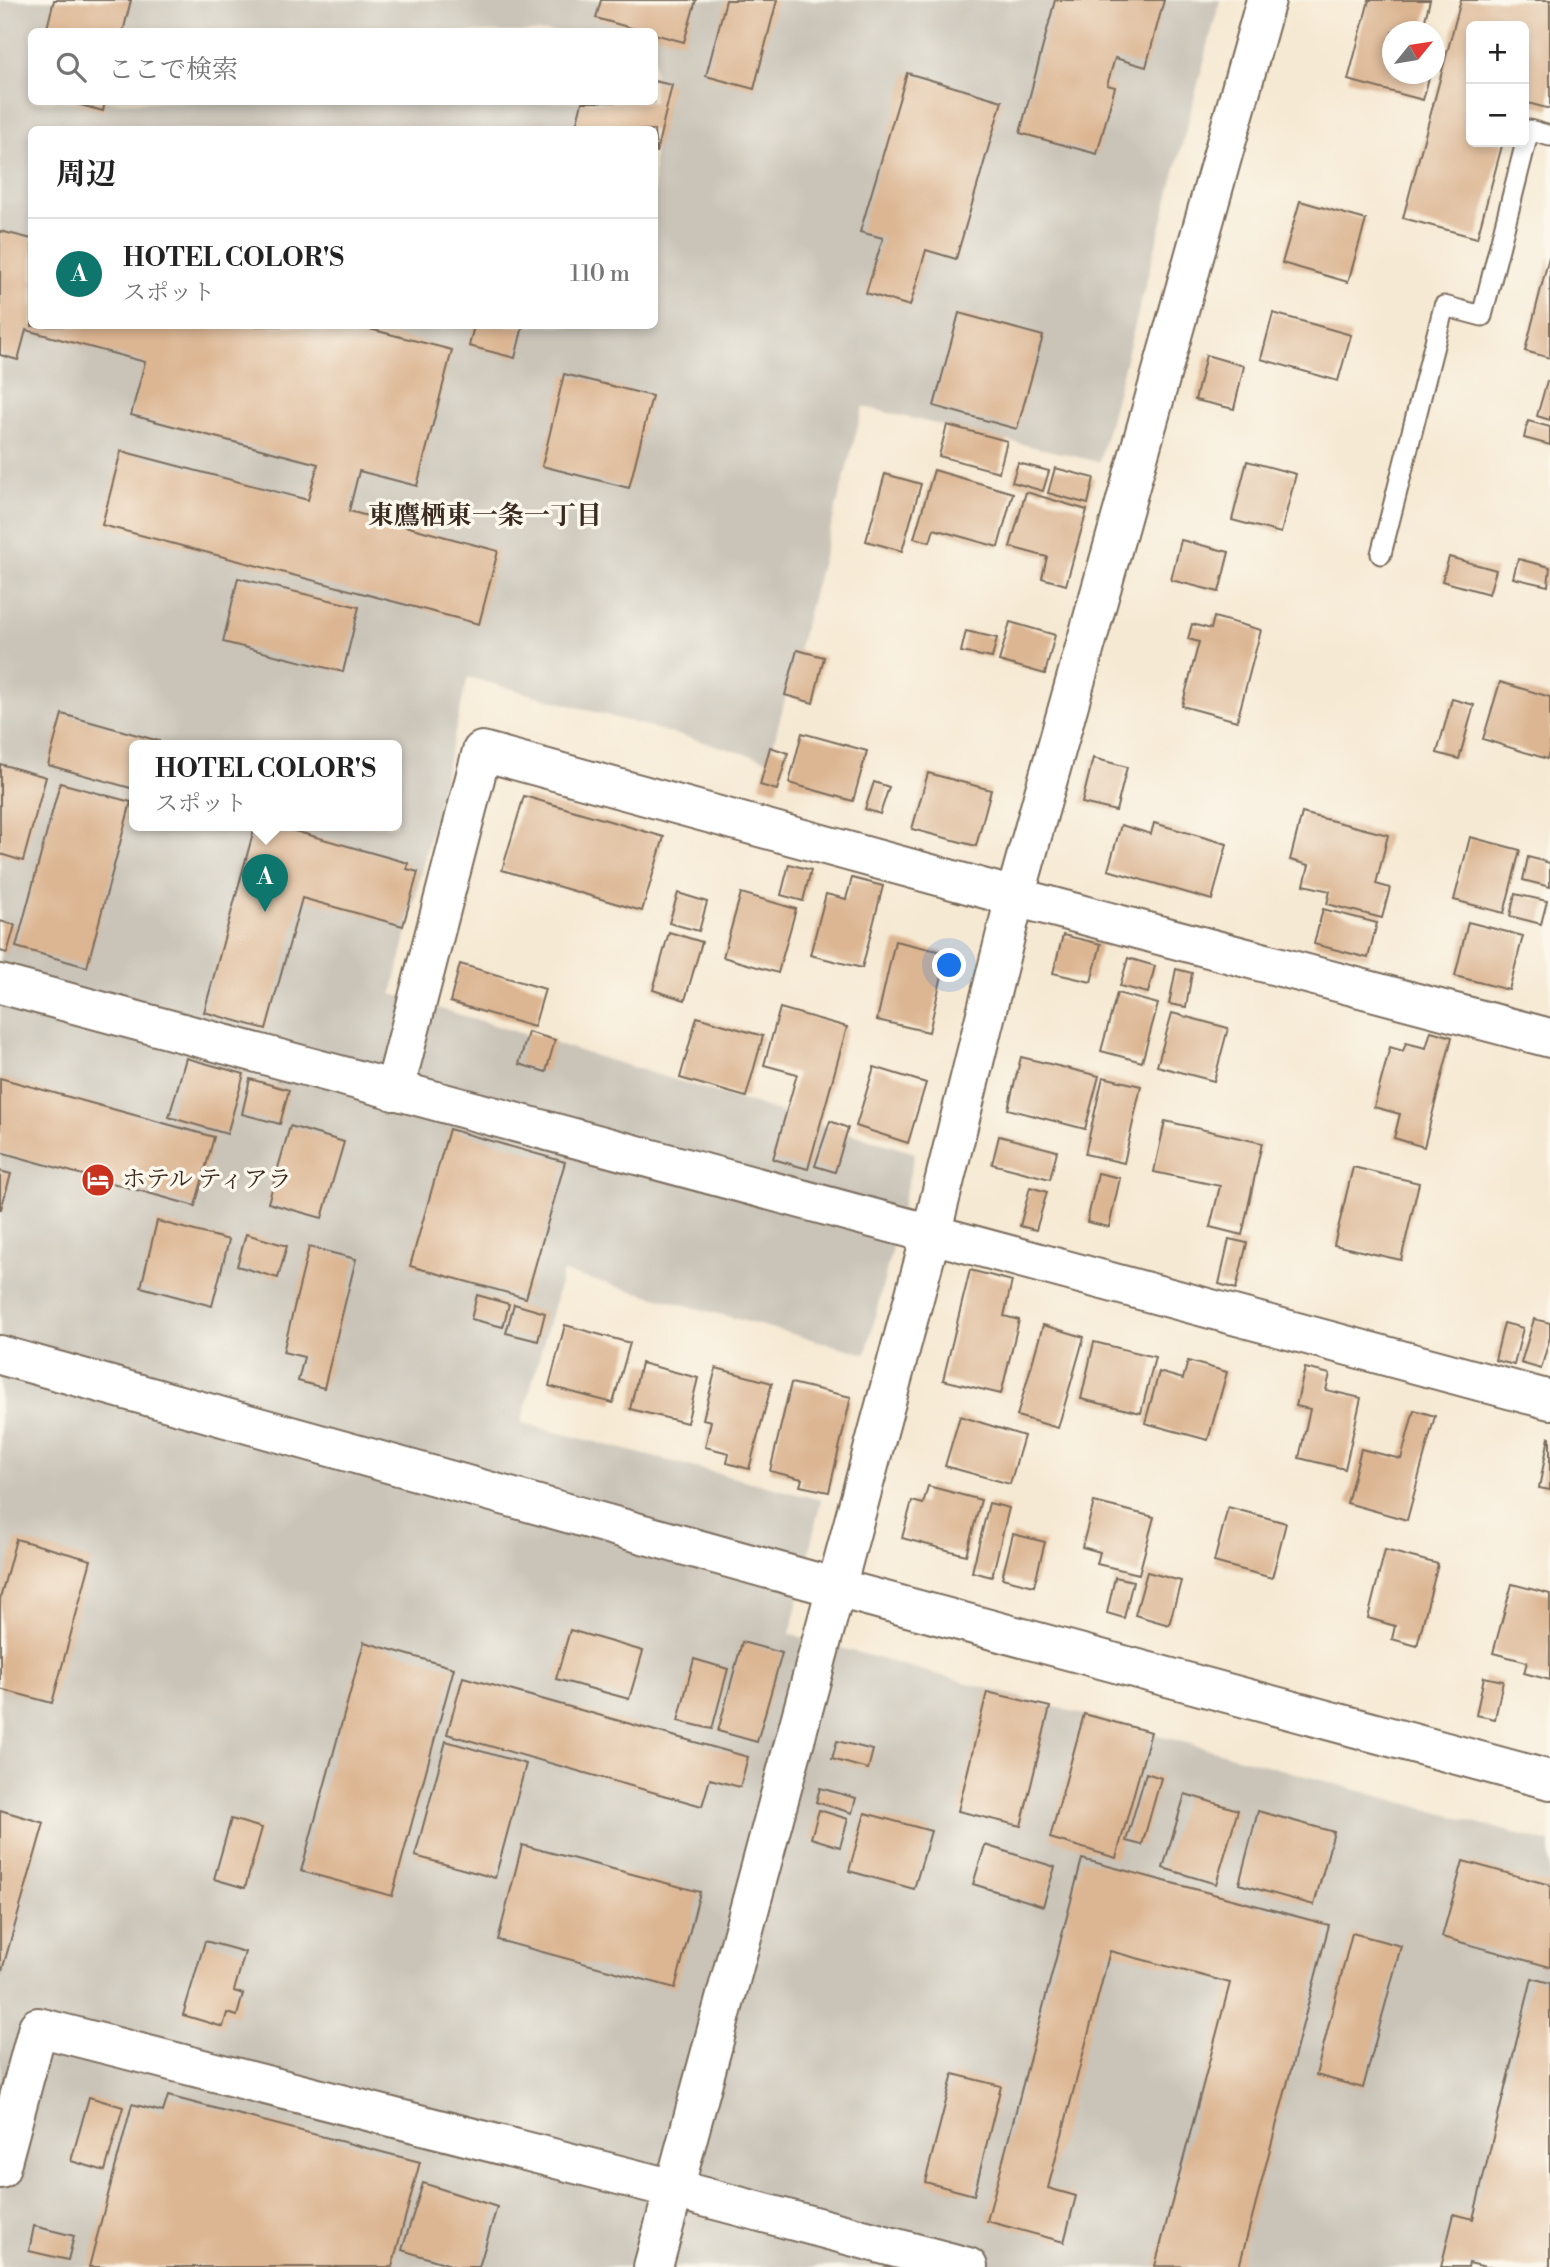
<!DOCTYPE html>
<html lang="ja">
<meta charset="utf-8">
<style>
body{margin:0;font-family:"Libre Bodoni","Noto Serif JP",serif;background:#f6f6f6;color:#222}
.controls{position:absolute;right:21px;top:21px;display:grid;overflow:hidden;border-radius:10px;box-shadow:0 4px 10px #0003}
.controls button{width:63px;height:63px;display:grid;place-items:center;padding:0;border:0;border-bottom:2px solid #e0e0e0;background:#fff;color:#222;font:35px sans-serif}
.compass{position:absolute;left:1382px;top:21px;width:63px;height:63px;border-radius:50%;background:#fff;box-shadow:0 4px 10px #0003;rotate:60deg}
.you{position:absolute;left:950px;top:966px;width:24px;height:24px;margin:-18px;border:5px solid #fff;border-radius:50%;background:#1a73e8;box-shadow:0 0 0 10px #1a73e833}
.badge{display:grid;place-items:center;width:46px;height:46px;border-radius:50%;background:#0f766e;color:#fff;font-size:23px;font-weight:700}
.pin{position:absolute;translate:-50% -58px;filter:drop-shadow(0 2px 4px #0008)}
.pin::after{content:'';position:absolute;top:37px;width:24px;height:21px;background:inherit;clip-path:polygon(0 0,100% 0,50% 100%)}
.popup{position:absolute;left:129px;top:740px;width:273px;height:91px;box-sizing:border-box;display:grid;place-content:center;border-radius:10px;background:#fff;filter:drop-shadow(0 2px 5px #0005);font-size:23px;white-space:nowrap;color:#767676}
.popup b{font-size:26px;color:#222}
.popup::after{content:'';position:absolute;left:50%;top:100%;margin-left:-14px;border:14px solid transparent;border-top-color:#fff}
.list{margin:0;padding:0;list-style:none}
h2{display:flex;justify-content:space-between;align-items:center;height:91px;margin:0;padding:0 28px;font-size:30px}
h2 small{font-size:23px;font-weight:400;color:#767676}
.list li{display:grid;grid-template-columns:46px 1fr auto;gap:21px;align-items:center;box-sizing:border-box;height:112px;padding:0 28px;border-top:2px solid #e0e0e0}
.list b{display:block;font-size:26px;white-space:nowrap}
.list p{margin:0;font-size:23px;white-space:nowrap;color:#767676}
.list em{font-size:23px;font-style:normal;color:#767676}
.icon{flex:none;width:38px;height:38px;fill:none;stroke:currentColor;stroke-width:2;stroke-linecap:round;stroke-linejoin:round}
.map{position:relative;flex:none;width:1550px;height:2267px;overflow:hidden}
.search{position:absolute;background:#fff;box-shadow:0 4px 10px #0003;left:28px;top:28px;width:630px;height:77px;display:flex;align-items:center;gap:18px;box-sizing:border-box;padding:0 24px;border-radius:10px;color:#767676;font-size:26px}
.panel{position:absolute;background:#fff;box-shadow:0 4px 10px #0003;left:28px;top:126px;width:630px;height:203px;border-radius:10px}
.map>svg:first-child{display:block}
.industrial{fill:#c9c3b8;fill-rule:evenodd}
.building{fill:#dcb592}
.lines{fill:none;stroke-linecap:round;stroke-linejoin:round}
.lane-casing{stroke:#7c6d5d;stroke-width:23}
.street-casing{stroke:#7c6d5d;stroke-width:42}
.lane{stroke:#fff;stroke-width:19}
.street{stroke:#fff;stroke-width:38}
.labels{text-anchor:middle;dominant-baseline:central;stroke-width:7;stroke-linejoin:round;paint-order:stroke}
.poi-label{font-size:24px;fill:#3b2a1e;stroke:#fbf7ec;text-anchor:start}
.neighbourhood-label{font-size:26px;font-weight:bold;fill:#3b2a1e;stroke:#fbf7ec}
</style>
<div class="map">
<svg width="1550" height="2267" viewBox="0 0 1550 2267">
<rect width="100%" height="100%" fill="#fbf7ec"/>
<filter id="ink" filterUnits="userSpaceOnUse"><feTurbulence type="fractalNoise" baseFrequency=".0143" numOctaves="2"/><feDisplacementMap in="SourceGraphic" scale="14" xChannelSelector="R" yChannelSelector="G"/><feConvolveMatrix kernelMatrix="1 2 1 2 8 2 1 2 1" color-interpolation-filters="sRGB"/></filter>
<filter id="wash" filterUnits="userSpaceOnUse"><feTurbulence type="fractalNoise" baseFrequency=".00686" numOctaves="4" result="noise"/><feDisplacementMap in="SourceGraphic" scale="28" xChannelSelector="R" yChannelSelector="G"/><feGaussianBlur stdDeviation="1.57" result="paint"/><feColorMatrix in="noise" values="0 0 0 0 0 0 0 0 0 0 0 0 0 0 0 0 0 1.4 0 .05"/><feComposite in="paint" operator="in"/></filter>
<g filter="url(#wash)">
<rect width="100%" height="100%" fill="#f6e9d3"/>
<path class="industrial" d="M0 0H1220L1099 462 863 407 769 760 468 677 392 994 915 1153 866 1354 563 1272 521 1423 821 1500 790 1634 1550 1843V2267H0ZM32 32H654V102H32ZM32 130H654V326H32ZM134 746H396V826H134Z"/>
<g id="blocks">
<g class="building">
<polygon points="54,0 131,0 123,32 46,32"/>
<polygon points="601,0 696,0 684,42 654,34 654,32 645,32 596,18"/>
<polygon points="726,0 777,0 754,89 706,76"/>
<polygon points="1055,0 1164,0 1146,67 1115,58 1107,85 1115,87 1097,154 1020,133"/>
<polygon points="1369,0 1430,0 1422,32 1392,32 1392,74 1430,74 1423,100 1348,80"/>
<polygon points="1461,0 1550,0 1550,109 1524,102 1524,26 1471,26 1471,142 1503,142 1477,238 1403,218"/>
<polygon points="907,73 1002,101 956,259 926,250 910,306 866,293 883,238 860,232"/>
<polygon points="654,81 672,85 656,153 654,130 575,130 582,102 654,102"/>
<polygon points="69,102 105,102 103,111"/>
<polygon points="1300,201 1366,220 1348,282 1282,263"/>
<polygon points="0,231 32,239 32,326 358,326 452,350 417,486 359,471 349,511 498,551 479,624 102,525 121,451 308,500 318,464 131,415 145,362 26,330 18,360 0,355"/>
<polygon points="1549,257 1550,257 1550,358 1525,351"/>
<polygon points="959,313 1043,336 1017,429 934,406"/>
<polygon points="1273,313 1351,335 1338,381 1261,359"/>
<polygon points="474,326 523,326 515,358 469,346"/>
<polygon points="1206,355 1244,366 1234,409 1195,400"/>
<polygon points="564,374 652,396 629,488 542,466"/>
<polygon points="1547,381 1550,382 1550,420 1537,416"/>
<polygon points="1528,421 1550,427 1550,445 1524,438"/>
<polygon points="947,425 1007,441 999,472 939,456"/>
<polygon points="1247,461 1296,474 1281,533 1232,520"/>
<polygon points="1018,463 1049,471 1043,491 1012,482"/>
<polygon points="1055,468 1094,478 1088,504 1048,493"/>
<polygon points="934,470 1013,493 998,547 934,529 930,542 914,538"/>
<polygon points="885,474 921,484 902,551 866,541"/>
<polygon points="1026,492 1087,510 1066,585 1042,578 1047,557 1010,547"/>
<polygon points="1181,540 1229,552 1219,592 1171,580"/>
<polygon points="1449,557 1496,570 1489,594 1442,581"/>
<polygon points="1518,559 1550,567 1548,586 1513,578"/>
<polygon points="238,578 359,607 343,672 223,642"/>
<polygon points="1214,617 1261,630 1237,721 1182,706 1199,642 1188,639 1192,624 1211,629"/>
<polygon points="1010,622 1055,635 1045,674 999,661"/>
<polygon points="966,631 997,638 992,658 961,652"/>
<polygon points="797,650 824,657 813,703 785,695"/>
<polygon points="1500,682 1550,697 1550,749 1547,759 1483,739"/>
<polygon points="1452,699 1474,705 1459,759 1437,753"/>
<polygon points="62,714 159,741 158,746 134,746 134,789 48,765"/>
<polygon points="802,733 867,751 853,801 789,783"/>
<polygon points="770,747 788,753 777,790 760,785"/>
<polygon points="1093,758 1127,767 1116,811 1082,803"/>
<polygon points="0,764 46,777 23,861 0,854"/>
<polygon points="928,773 991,790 976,846 912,829"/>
<polygon points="874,782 889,787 880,814 865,809"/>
<polygon points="60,783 131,802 87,967 16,947"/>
<polygon points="524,796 664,837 642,911 502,870"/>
<polygon points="1302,813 1388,835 1376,884 1390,888 1382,918 1327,904 1330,891 1304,885 1309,865 1290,860"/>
<polygon points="1154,823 1227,844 1212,900 1108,870 1121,825 1151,834"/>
<polygon points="255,826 277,826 408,863 407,869 418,872 403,926 302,898 266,1029 204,1012"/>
<polygon points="1470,837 1520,850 1504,913 1454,900"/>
<polygon points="1528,857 1550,863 1550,887 1523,880"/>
<polygon points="789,864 811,870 803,901 781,895"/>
<polygon points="852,878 883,886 862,968 810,955 826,894 846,899"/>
<polygon points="678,893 707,902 699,931 669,923"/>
<polygon points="741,893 796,909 778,973 723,957"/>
<polygon points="1515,894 1547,901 1541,924 1510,916"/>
<polygon points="1323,909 1377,923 1368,958 1314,944"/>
<polygon points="0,921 15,925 7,953 0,951"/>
<polygon points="1468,922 1523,936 1509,990 1455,976"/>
<polygon points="669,932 702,942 685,1000 653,990"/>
<polygon points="1063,935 1101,944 1091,982 1053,973"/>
<polygon points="895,941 947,953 929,1032 877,1020"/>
<polygon points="1128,958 1155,966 1148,993 1120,986"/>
<polygon points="460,964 545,989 534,1027 450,1002"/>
<polygon points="1176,969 1192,973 1186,1007 1169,1004"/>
<polygon points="1117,993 1158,1004 1142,1062 1101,1051"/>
<polygon points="780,1008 847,1027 808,1169 773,1159 797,1074 764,1065"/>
<polygon points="1172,1013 1228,1028 1214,1081 1157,1066"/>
<polygon points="697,1017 763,1036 746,1097 680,1078"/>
<polygon points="1431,1031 1452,1037 1424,1147 1394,1138 1400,1114 1374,1107 1390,1047 1403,1051 1406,1043 1426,1048"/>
<polygon points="528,1032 555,1040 546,1072 519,1064"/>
<polygon points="1021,1057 1099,1076 1085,1129 1008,1109"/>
<polygon points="186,1058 244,1074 227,1134 169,1117"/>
<polygon points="874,1067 926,1083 908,1143 856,1126"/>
<polygon points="1103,1077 1141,1086 1124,1163 1085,1154"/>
<polygon points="0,1078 214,1137 195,1206 0,1152"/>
<polygon points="250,1079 289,1090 280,1124 242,1114"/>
<polygon points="830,1121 848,1128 835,1172 815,1166"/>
<polygon points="1165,1121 1262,1143 1242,1235 1210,1227 1220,1186 1154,1172"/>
<polygon points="290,1126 344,1142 322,1218 268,1203"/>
<polygon points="449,1129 565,1162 526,1298 410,1266"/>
<polygon points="999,1136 1057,1151 1050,1179 992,1164"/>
<polygon points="1353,1167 1419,1183 1401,1260 1334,1245"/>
<polygon points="0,1171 11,1174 1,1209 0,1209"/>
<polygon points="1098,1173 1120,1178 1109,1227 1087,1222"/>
<polygon points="1030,1187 1047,1192 1036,1230 1020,1226"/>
<polygon points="157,1221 229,1240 212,1306 141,1287"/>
<polygon points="246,1234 287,1246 278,1278 237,1266"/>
<polygon points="1229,1239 1247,1243 1236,1289 1219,1284"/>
<polygon points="309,1247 356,1259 324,1388 298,1381 304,1357 283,1352"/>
<polygon points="970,1270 1012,1281 1004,1316 1019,1320 1001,1394 943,1380"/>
<polygon points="477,1295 509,1304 503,1327 471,1319"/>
<polygon points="514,1304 545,1313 538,1341 506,1333"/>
<polygon points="1534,1319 1550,1323 1550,1337 1541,1369 1521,1363"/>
<polygon points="1504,1323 1523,1328 1514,1365 1495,1360"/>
<polygon points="565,1325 630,1343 613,1403 549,1386"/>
<polygon points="1043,1325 1084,1337 1058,1428 1017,1416"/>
<polygon points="1094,1342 1155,1357 1141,1413 1081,1399"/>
<polygon points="1188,1361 1227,1372 1208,1440 1145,1423 1159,1372 1183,1379"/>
<polygon points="641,1363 698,1378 687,1423 630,1409"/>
<polygon points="716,1368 772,1383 749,1469 727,1463 729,1453 705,1447 711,1421 703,1419"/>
<polygon points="1305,1368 1330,1374 1326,1390 1361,1398 1345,1469 1299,1458 1310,1409 1296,1406"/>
<polygon points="791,1383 851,1397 829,1492 800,1486 802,1479 770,1471"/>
<polygon points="1414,1410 1435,1416 1407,1520 1347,1503 1361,1449 1401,1459"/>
<polygon points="960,1416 1024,1436 1010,1484 945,1466"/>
<polygon points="1549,1437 1550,1437 1550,1490 1539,1488"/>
<polygon points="928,1486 981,1500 966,1555 902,1538 912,1501 923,1504"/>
<polygon points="1094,1502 1154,1517 1139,1574 1097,1564 1100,1552 1082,1547"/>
<polygon points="989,1503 1009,1508 992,1577 972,1572"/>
<polygon points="1228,1507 1286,1523 1272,1578 1214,1562"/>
<polygon points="1013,1534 1045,1542 1034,1586 1002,1578"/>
<polygon points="16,1539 91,1560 52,1703 0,1689 0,1599"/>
<polygon points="1385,1550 1438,1564 1417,1646 1392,1639 1395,1626 1368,1618"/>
<polygon points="1147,1572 1181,1581 1169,1625 1135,1615"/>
<polygon points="1115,1577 1133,1581 1124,1618 1107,1613"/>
<polygon points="1512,1584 1550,1594 1550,1680 1524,1673 1527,1662 1493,1653"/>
<polygon points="570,1630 643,1651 629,1699 556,1679"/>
<polygon points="364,1642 454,1668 392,1896 301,1871"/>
<polygon points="742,1642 782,1653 757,1742 718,1731"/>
<polygon points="694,1659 728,1669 712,1729 678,1721"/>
<polygon points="463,1677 748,1757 740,1787 710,1779 702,1806 447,1734"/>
<polygon points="1484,1677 1503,1681 1495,1719 1476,1715"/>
<polygon points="987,1692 1050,1707 1021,1826 958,1811"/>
<polygon points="1084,1714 1151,1732 1116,1858 1050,1838"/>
<polygon points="446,1741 526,1764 495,1878 415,1856"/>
<polygon points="837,1741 873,1750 868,1769 832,1759"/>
<polygon points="1146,1773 1161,1778 1142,1845 1126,1841"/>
<polygon points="820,1788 856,1798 852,1813 816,1802"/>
<polygon points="1185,1794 1238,1810 1216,1884 1163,1868"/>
<polygon points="0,1810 44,1823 1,1974 0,1974"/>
<polygon points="819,1810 848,1819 840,1847 811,1838"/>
<polygon points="1258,1811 1334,1832 1314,1905 1239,1884"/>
<polygon points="865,1813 931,1831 914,1889 849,1871"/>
<polygon points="231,1819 262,1828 245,1888 214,1879"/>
<polygon points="522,1845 700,1892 675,1988 498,1940"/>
<polygon points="985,1845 1055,1867 1043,1906 973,1884"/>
<polygon points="1082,1859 1329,1925 1239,2267 1155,2266 1230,1983 1110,1951 1048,2188 1076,2196 1064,2242 987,2221"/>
<polygon points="1463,1861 1550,1885 1550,1967 1442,1937"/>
<polygon points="1352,1933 1401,1946 1363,2088 1316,2075"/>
<polygon points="205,1941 245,1952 234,1991 243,1994 237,2016 227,2013 223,2027 183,2015"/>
<polygon points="1532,1978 1550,1983 1550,2267 1486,2267 1469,2263 1468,2267 1441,2267 1454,2214 1473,2219"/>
<polygon points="953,2074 1001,2086 974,2195 925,2182"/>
<polygon points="168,2096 420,2162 392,2267 89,2267 132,2104 163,2112"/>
<polygon points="89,2097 123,2107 105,2171 71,2161"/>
<polygon points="423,2183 497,2207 479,2267 457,2267 402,2250"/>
<polygon points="34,2226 74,2236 68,2260 29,2251"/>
</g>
</g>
</g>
<g filter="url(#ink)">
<use href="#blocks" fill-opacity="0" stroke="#7c6d5d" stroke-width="2"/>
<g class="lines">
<defs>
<polyline id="lane" points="1381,554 1444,306 1482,316 1529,130 1550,136"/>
<g id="street">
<polyline points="0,984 1550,1400"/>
<polyline points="394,1091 482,751 1015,897 1550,1038"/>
<polyline points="0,1355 837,1588 1550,1780"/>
<polyline points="0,2169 38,2027 674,2189 968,2267"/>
<polyline points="653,2267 931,1235 1015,897 1266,0"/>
</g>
</defs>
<use href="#lane" class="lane-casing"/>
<use href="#street" class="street-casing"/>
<use href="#lane" class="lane"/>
<use href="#street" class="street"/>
</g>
</g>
<defs>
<symbol id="hotel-disc" viewBox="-11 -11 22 22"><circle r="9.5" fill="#c8321e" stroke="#fbf7ec"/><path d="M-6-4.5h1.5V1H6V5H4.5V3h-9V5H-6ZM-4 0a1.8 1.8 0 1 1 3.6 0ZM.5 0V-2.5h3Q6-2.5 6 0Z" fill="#fff"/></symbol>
</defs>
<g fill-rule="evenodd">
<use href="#hotel-disc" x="79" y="1161" width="38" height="38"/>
</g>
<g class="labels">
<g class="poi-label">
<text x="122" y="1180">ホテル ティアラ</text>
</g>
<g class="neighbourhood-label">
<text x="485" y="516">東鷹栖東一条一丁目</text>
</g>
</g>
</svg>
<div class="controls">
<button>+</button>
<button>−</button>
</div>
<svg class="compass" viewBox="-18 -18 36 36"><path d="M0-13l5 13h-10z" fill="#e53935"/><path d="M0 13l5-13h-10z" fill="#767676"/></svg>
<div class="you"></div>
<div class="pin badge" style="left:265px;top:912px">A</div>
<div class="popup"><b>HOTEL COLOR'S</b>スポット</div>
<div class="search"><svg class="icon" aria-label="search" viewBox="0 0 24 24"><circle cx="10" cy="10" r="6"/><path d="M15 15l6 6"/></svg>ここで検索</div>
<section class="panel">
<h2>周辺<small></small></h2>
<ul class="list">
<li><span class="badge">A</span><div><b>HOTEL COLOR'S</b><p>スポット</p></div><em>110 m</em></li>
</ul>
</section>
</div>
